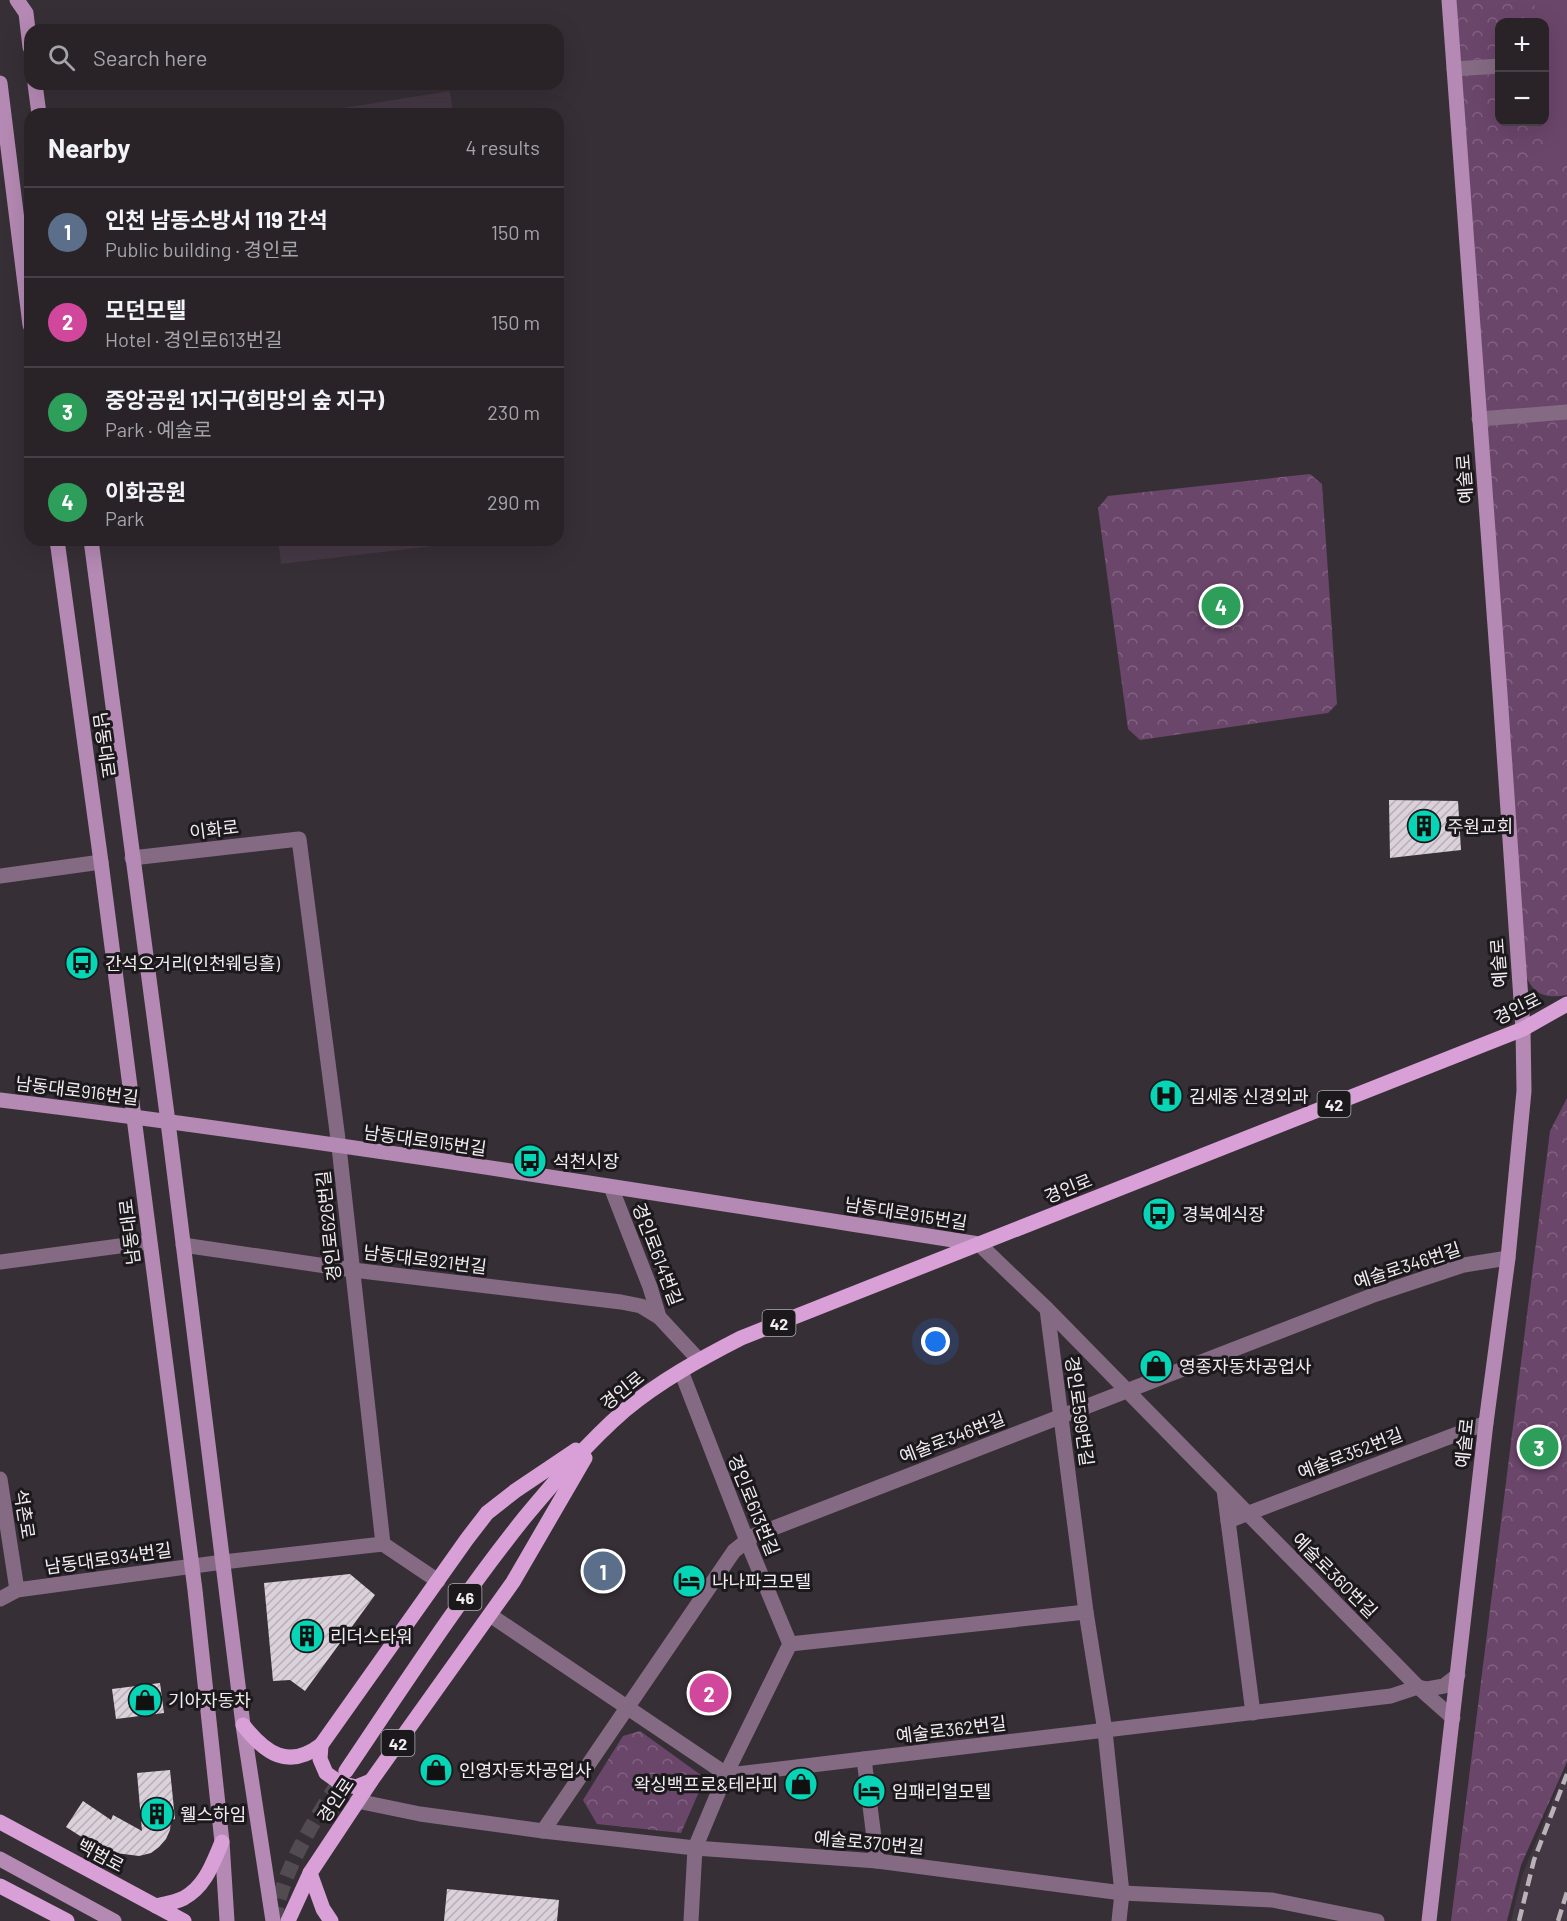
<!DOCTYPE html>
<meta charset="utf-8">
<style>
body{margin:0;font-family:Barlow,"Noto Sans KR",sans-serif;background:#312b30;color:#f1f3f6}
.controls{position:absolute;right:18px;top:18px;display:grid;overflow:hidden;border-radius:12px;box-shadow:0 6px 24px #0002}
.controls button{width:54px;height:54px;display:grid;place-items:center;padding:0;border:0;border-bottom:2px solid #454045;background:#292328;color:#f1f3f6;font:30px sans-serif}
.you{position:absolute;left:936px;top:1342px;width:21px;height:21px;margin:-15px;border:4px solid #fff;border-radius:50%;background:#1a73e8;box-shadow:0 0 0 9px #1a73e833}
.badge{display:grid;place-items:center;width:39px;height:39px;border-radius:50%;background:#06d5b6;color:#fff;font-size:20px;font-weight:700}
.pin{position:absolute;translate:-50% -50%;border:3px solid #fff;box-shadow:0 2px 6px #0006}
.list{margin:0;padding:0;list-style:none}
h2{display:flex;justify-content:space-between;align-items:center;height:78px;margin:0;padding:0 24px;font-size:26px}
h2 small{font-size:20px;font-weight:400;color:#a5a4a8}
.list li{display:grid;grid-template-columns:39px 1fr auto;gap:18px;align-items:center;box-sizing:border-box;height:90px;padding:0 24px;border-top:2px solid #454045}
.list b{display:block;font-size:22px;white-space:nowrap}
.list p{margin:0;font-size:20px;white-space:nowrap;color:#a5a4a8}
.list em{font-size:20px;font-style:normal;color:#a5a4a8}
.icon{flex:none;width:33px;height:33px;fill:none;stroke:currentColor;stroke-width:2;stroke-linecap:round;stroke-linejoin:round}
.map{position:relative;flex:none;width:1567px;height:1921px;overflow:hidden}
.search{position:absolute;background:#292328;box-shadow:0 6px 24px #0002;left:24px;top:24px;width:540px;height:66px;display:flex;align-items:center;gap:15px;box-sizing:border-box;padding:0 21px;border-radius:18px;color:#a5a4a8;font-size:22px}
.panel{position:absolute;background:#292328;box-shadow:0 6px 24px #0002;left:24px;top:108px;width:540px;height:438px;border-radius:18px}
.map>svg:first-child{display:block}
.built{fill:#443844}
.park{fill:url(#park-crowns);fill-rule:evenodd}
.pitch{fill:#6b466b}
.building{fill:url(#building-hatch)}
.lines{fill:none;stroke-linecap:round;stroke-linejoin:round}
.primary-tunnel{stroke:#534b52;stroke-width:15;stroke-dasharray:15 8;stroke-linecap:butt}
.street{stroke:#856a84;stroke-width:15}
.secondary{stroke:#b489b3;stroke-width:15}
.primary{stroke:#d8a0d7;stroke-width:15}
.rail{stroke:#b9b3b8;stroke-width:4.5;stroke-dasharray:12 6;stroke-linecap:butt}
.labels{text-anchor:middle;dominant-baseline:central;stroke-width:6;stroke-linejoin:round;paint-order:stroke}
.shield{fill:#1c191c;stroke:#b1adb0;stroke-width:1.5}
.shield-label{font-size:16px;font-weight:bold;fill:#f1ecf0}
.street-label{font-size:18px;fill:#f1ecf0;stroke:#1c191c}
.poi-label{font-size:18px;fill:#f1ecf0;stroke:#1c191c;text-anchor:start}
</style>
<div class="map">
<svg width="1567" height="1921" viewBox="0 0 1567 1921">
<defs>
<pattern id="park-crowns" width="20" height="18" patternUnits="userSpaceOnUse" patternTransform="scale(1.5)"><rect width="20" height="18" fill="#6b466b"/><path d="M2 6a3 3 0 1 1 6 0M12 15a3 3 0 1 1 6 0" fill="none" stroke="#816180"/></pattern>
<pattern id="building-hatch" width="6" height="6" patternUnits="userSpaceOnUse" patternTransform="scale(1.5)"><rect width="6" height="6" fill="#dbd1da"/><path d="M-1 1l2-2M0 6l6-6M5 7l2-2" fill="none" stroke="#b6aeb6"/></pattern>
</defs>
<rect width="100%" height="100%" fill="#372f36"/>
<g class="built">
<polygon points="450,91 453,114 305,114"/>
<polygon points="278,540 485,540 281,564"/>
<polygon points="1567,1770 1567,1921 1511,1921 1522,1876 1560,1782"/>
</g>
<g class="park">
<path d="M1449 0H1567V995C1529 1002 1527 979 1517 949ZM1500 22H1544V122H1500Z"/>
<polygon points="1310,474 1322,484 1337,704 1328,713 1140,740 1128,729 1098,508 1108,496"/>
<polygon points="1567,1098 1567,1762 1521,1865 1507,1921 1451,1921 1550,1131"/>
<polygon points="640,1731 705,1778 681,1833 597,1824 583,1800 623,1736"/>
</g>
<polygon class="pitch" points="1534,0 1567,0 1567,165 1547,166 1543,122 1544,22 1536,22"/>
<g class="building">
<polygon points="1389,800 1458,801 1461,850 1390,858"/>
<polygon points="350,1574 375,1595 305,1691 290,1680 273,1681 264,1583"/>
<polygon points="160,1683 164,1713 116,1719 112,1689"/>
<polygon points="170,1770 175,1819 171,1820 170,1830 166,1839 159,1847 151,1853 139,1856 116,1853 113,1857 66,1827 83,1801 111,1820 113,1815 142,1831 137,1773"/>
<polygon points="447,1889 559,1900 557,1921 444,1921"/>
</g>
<g class="lines">
<path class="primary-tunnel" d="M274 1921C284 1865 316 1818 346 1771"/>
<g class="street">
<polyline points="1454,69 1500,66"/>
<polyline points="1479,419 1567,412"/>
<polyline points="132,858 299,839 339,1147 383,1544 438,1581"/>
<polyline points="0,876 101,862"/>
<polyline points="611,1187 650,1287 659,1317 698,1359"/>
<polyline points="979,1244 1047,1309 1086,1612 1105,1731 1122,1893 1119,1921"/>
<polyline points="183,1245 353,1270 621,1302 641,1306 659,1317"/>
<polyline points="0,1262 149,1242"/>
<polyline points="1047,1309 1418,1687 1453,1718"/>
<polyline points="681,1371 747,1541 790,1644 726,1774 695,1848 691,1921"/>
<polyline points="0,1479 17,1590"/>
<polyline points="1224,1490 1253,1713"/>
<polyline points="1228,1521 1486,1423"/>
<polyline points="0,1599 17,1590 223,1562 383,1544"/>
<polyline points="490,1615 726,1774 737,1774 1391,1696 1418,1687 1427,1689 1444,1686 1458,1675"/>
<polyline points="790,1644 1086,1612"/>
<polyline points="864,1759 877,1861"/>
<polyline points="357,1801 420,1814 543,1831 695,1848 877,1861 1122,1893 1272,1900 1377,1921"/>
<polyline points="543,1831 734,1551 753,1536 1371,1296 1464,1265 1508,1258"/>
</g>
<g class="secondary">
<polyline points="17,0 26,13 30,47"/>
<polyline points="0,83 30,325"/>
<polyline points="35,84 39,114"/>
<polyline points="57,540 101,862 195,1590 222,1842 227,1921"/>
<polyline points="91,540 168,1122 243,1725 273,1921"/>
<path d="M0 1100C327 1140 653 1193 979 1244"/>
<polyline points="0,1859 114,1921"/>
<polyline points="1429,1921 1486,1423 1508,1258 1524,1091 1523,1029 1500,694 1449,0"/>
</g>
<g class="primary">
<path d="M243 1725C265 1753 288 1770 321 1745L467 1539 487 1513 515 1491 576 1450"/>
<polyline points="321,1745 320,1759 326,1773 340,1783 356,1787 371,1781"/>
<path d="M346 1771C404 1685 460 1598 525 1517 556 1480 588 1442 625 1410 660 1381 700 1359 741 1338L1523 1029 1567 1004"/>
<polyline points="0,1822 184,1921"/>
<polyline points="310,1873 323,1909 331,1921"/>
<polyline points="0,1886 67,1921"/>
<path d="M156 1906C165 1904 176 1902 184 1898 206 1886 213 1862 222 1842"/>
<polyline points="288,1921 310,1873 371,1781 513,1582 585,1458"/>
</g>
<g class="rail">
<polyline points="1519,1921 1534,1860 1567,1774"/>
<polyline points="1558,1921 1567,1892"/>
</g>
</g>
<defs>
<symbol id="building-disc" viewBox="-11 -11 22 22"><circle r="9.5" fill="#06d5b6" stroke="#1c191c"/><path d="M-4-6H4V6H1V3H-1V6H-4ZM-2.5-4.3h1.7v1.8h-1.7ZM.8-4.3h1.7v1.8H.8ZM-2.5-1h1.7V.8h-1.7ZM.8-1h1.7V.8H.8Z" fill="#111"/></symbol>
<symbol id="bus-disc" viewBox="-11 -11 22 22"><circle r="9.5" fill="#06d5b6" stroke="#1c191c"/><path d="M-5-6H5V4H4V6H2V4H-2V6H-4V4H-5ZM-3.5-4V0h7V-4ZM-3.5 1.2v1.5H-2V1.2ZM2 1.2v1.5H3.5V1.2Z" fill="#111"/></symbol>
<symbol id="hospital-disc" viewBox="-11 -11 22 22"><circle r="9.5" fill="#06d5b6" stroke="#1c191c"/><path d="M-5-5h3v3.5h4V-5h3V5h-3V1.5h-4V5h-3Z" fill="#111"/></symbol>
<symbol id="shop-disc" viewBox="-11 -11 22 22"><circle r="9.5" fill="#06d5b6" stroke="#1c191c"/><path d="M-5-2.5h2.3a2.7 3.5 0 0 1 5.4 0H5L5.5 6h-11ZM-1.5-2.5h3a1.5 2.3 0 0 0-3 0Z" fill="#111"/></symbol>
<symbol id="hotel-disc" viewBox="-11 -11 22 22"><circle r="9.5" fill="#06d5b6" stroke="#1c191c"/><path d="M-6-4.5h1.5V1H6V5H4.5V3h-9V5H-6ZM-4 0a1.8 1.8 0 1 1 3.6 0ZM.5 0V-2.5h3Q6-2.5 6 0Z" fill="#111"/></symbol>
</defs>
<g fill-rule="evenodd">
<use href="#building-disc" x="1405" y="807" width="38" height="38"/>
<use href="#bus-disc" x="63" y="944" width="38" height="38"/>
<use href="#hospital-disc" x="1147" y="1077" width="38" height="38"/>
<use href="#bus-disc" x="511" y="1142" width="38" height="38"/>
<use href="#bus-disc" x="1140" y="1195" width="38" height="38"/>
<use href="#shop-disc" x="1137" y="1347" width="38" height="38"/>
<use href="#hotel-disc" x="670" y="1562" width="38" height="38"/>
<use href="#building-disc" x="288" y="1617" width="38" height="38"/>
<use href="#shop-disc" x="126" y="1681" width="38" height="38"/>
<use href="#shop-disc" x="417" y="1751" width="38" height="38"/>
<use href="#shop-disc" x="782" y="1765" width="38" height="38"/>
<use href="#hotel-disc" x="850" y="1772" width="38" height="38"/>
<use href="#building-disc" x="138" y="1795" width="38" height="38"/>
</g>
<g class="labels">
<g class="shield">
<rect x="1317.5" y="1091" width="33" height="26" rx="4.5"/>
<rect x="762.5" y="1310" width="33" height="26" rx="4.5"/>
<rect x="448.5" y="1584" width="33" height="26" rx="4.5"/>
<rect x="381.5" y="1730" width="33" height="26" rx="4.5"/>
</g>
<g class="shield-label">
<text x="1334" y="1104">42</text>
<text x="779" y="1323">42</text>
<text x="465" y="1597">46</text>
<text x="398" y="1743">42</text>
</g>
<g class="street-label">
<text transform="translate(1464 479) rotate(-94)">예술로</text>
<text transform="translate(105 745) rotate(82)">남동대로</text>
<text transform="translate(214 829) rotate(-7)">이화로</text>
<text transform="translate(1498 963) rotate(-94)">예술로</text>
<text transform="translate(1517 1008) rotate(-26)">경인로</text>
<text transform="translate(77 1090) rotate(7)">남동대로916번길</text>
<text transform="translate(425 1140) rotate(8)">남동대로915번길</text>
<text transform="translate(1068 1188) rotate(-22)">경인로</text>
<text transform="translate(906 1213) rotate(9)">남동대로915번길</text>
<text transform="translate(328 1226) rotate(-96)">경인로626번길</text>
<text transform="translate(129 1232) rotate(-97)">남동대로</text>
<text transform="translate(658 1254) rotate(69)">경인로614번길</text>
<text transform="translate(425 1259) rotate(7)">남동대로921번길</text>
<text transform="translate(1407 1265) rotate(-18)">예술로346번길</text>
<text transform="translate(622 1390) rotate(-39)">경인로</text>
<text transform="translate(1080 1411) rotate(82)">경인로599번길</text>
<text transform="translate(952 1437) rotate(-21)">예술로346번길</text>
<text transform="translate(1464 1443) rotate(-84)">예술로</text>
<text transform="translate(1350 1453) rotate(-21)">예술로352번길</text>
<text transform="translate(754 1505) rotate(68)">경인로613번길</text>
<text transform="translate(25 1514) rotate(81)">석촌로</text>
<text transform="translate(108 1558) rotate(-8)">남동대로934번길</text>
<text transform="translate(1335 1575) rotate(45)">예술로360번길</text>
<text transform="translate(951 1729) rotate(-7)">예술로362번길</text>
<text transform="translate(335 1800) rotate(-56)">경인로</text>
<text transform="translate(869 1842) rotate(5)">예술로370번길</text>
<text transform="translate(101 1855) rotate(28)">백범로</text>
</g>
<g class="poi-label">
<text x="1447" y="826">주원교회</text>
<text x="105" y="963">간석오거리(인천웨딩홀)</text>
<text x="1189" y="1096">김세중 신경외과</text>
<text x="553" y="1161">석천시장</text>
<text x="1182" y="1214">경복예식장</text>
<text x="1179" y="1366">영종자동차공업사</text>
<text x="712" y="1581">나나파크모텔</text>
<text x="330" y="1636">리더스타워</text>
<text x="168" y="1700">기아자동차</text>
<text x="459" y="1770">인영자동차공업사</text>
<text x="778" y="1784" text-anchor="end">왁싱백프로&amp;테라피</text>
<text x="892" y="1791">임패리얼모텔</text>
<text x="180" y="1814">웰스하임</text>
</g>
</g>
</svg>
<div class="controls">
<button>+</button>
<button>−</button>
</div>
<div class="you"></div>
<div class="pin badge" style="left:603px;top:1571px;background:#5c6f8a">1</div>
<div class="pin badge" style="left:709px;top:1693px;background:#d1479c">2</div>
<div class="pin badge" style="left:1539px;top:1447px;background:#2e9e5b">3</div>
<div class="pin badge" style="left:1221px;top:606px;background:#2e9e5b">4</div>
<div class="search"><svg class="icon" aria-label="search" viewBox="0 0 24 24"><circle cx="10" cy="10" r="6"/><path d="M15 15l6 6"/></svg>Search here</div>
<section class="panel">
<h2>Nearby<small>4 results</small></h2>
<ul class="list">
<li><span class="badge" style="background:#5c6f8a">1</span><div><b>인천 남동소방서 119 간석</b><p>Public building · 경인로</p></div><em>150 m</em></li>
<li><span class="badge" style="background:#d1479c">2</span><div><b>모던모텔</b><p>Hotel · 경인로613번길</p></div><em>150 m</em></li>
<li><span class="badge" style="background:#2e9e5b">3</span><div><b>중앙공원 1지구(희망의 숲 지구)</b><p>Park · 예술로</p></div><em>230 m</em></li>
<li><span class="badge" style="background:#2e9e5b">4</span><div><b>이화공원</b><p>Park</p></div><em>290 m</em></li>
</ul>
</section>
</div>
